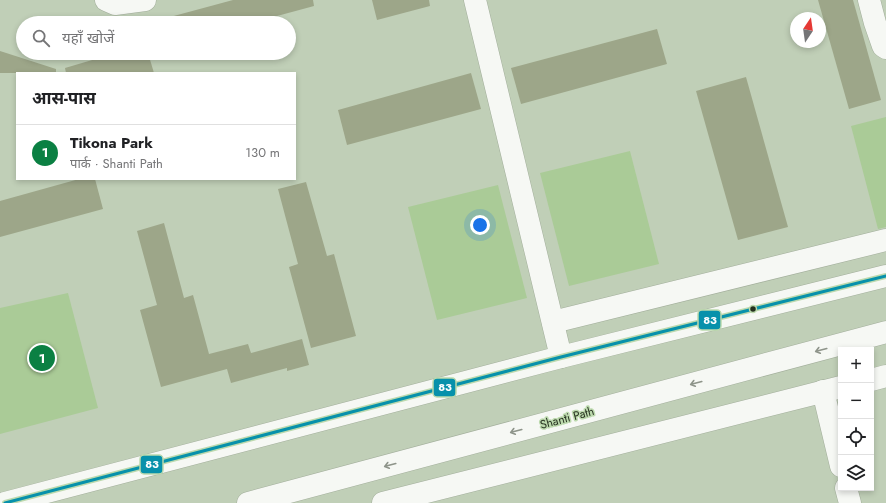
<!DOCTYPE html>
<html lang="hi">
<meta charset="utf-8">
<style>
body{margin:0;font-family:Jost,"Noto Sans Devanagari",sans-serif;background:#f2f2f2;color:#202124}
.controls{position:absolute;right:12px;bottom:12px;display:grid;overflow:hidden;border-radius:0px;box-shadow:0 2px 6px #0003}
.controls button{width:36px;height:36px;display:grid;place-items:center;padding:0;border:0;border-bottom:1px solid #e0e0e0;background:#fff;color:#202124;font:20px sans-serif}
.compass{position:absolute;left:790px;top:12px;width:36px;height:36px;border-radius:50%;background:#fff;box-shadow:0 2px 6px #0003;rotate:13deg}
.you{position:absolute;left:480px;top:225px;width:14px;height:14px;margin:-10px;border:3px solid #fff;border-radius:50%;background:#1a73e8;box-shadow:0 0 0 6px #1a73e833}
.badge{display:grid;place-items:center;width:26px;height:26px;border-radius:50%;background:#0b8043;color:#fff;font-size:13px;font-weight:700}
.pin{position:absolute;translate:-50% -50%;border:2px solid #fff;box-shadow:0 1px 4px #0006}
.list{margin:0;padding:0;list-style:none}
h2{display:flex;justify-content:space-between;align-items:center;height:52px;margin:0;padding:0 16px;font-size:17px}
h2 small{font-size:13px;font-weight:400;color:#757577}
.list li{display:grid;grid-template-columns:26px 1fr auto;gap:12px;align-items:center;box-sizing:border-box;height:56px;padding:0 16px;border-top:1px solid #e0e0e0}
.list b{display:block;font-size:15px;white-space:nowrap}
.list p{margin:0;font-size:13px;white-space:nowrap;color:#757577}
.list em{font-size:13px;font-style:normal;color:#757577}
.icon{flex:none;width:22px;height:22px;fill:none;stroke:currentColor;stroke-width:2;stroke-linecap:round;stroke-linejoin:round}
.map{position:relative;flex:none;width:886px;height:503px;overflow:hidden}
.search{position:absolute;background:#fff;box-shadow:0 2px 6px #0003;left:16px;top:16px;width:280px;height:44px;display:flex;align-items:center;gap:10px;box-sizing:border-box;padding:0 14px;border-radius:22px;color:#757577;font-size:15px}
.panel{position:absolute;background:#fff;box-shadow:0 2px 6px #0003;left:16px;top:72px;width:280px;height:108px;border-radius:0px}
.map>svg:first-child{display:block}
.green{fill:#aacb97}
.building{fill:#9da689}
.lines{fill:none;stroke-linecap:round;stroke-linejoin:round}
.street-casing{stroke:#a2ae9b;stroke-width:23}
.secondary-casing{stroke:#a2ae9b;stroke-width:23}
.street{stroke:#f6f8f4;stroke-width:22}
.secondary{stroke:#f6f8f4;stroke-width:22}
.bus-1-casing{stroke:#bcd9ad;stroke-width:6}
.bus-1{stroke:#0791ab;stroke-width:3}
.oneway{stroke:#8e948a}
.bus-dot{fill:#25301f;stroke:#bcd9ad;stroke-width:1.5}
.labels{text-anchor:middle;dominant-baseline:central;stroke-width:3;stroke-linejoin:round;paint-order:stroke}
.street-label{font-size:12px;fill:#25301f;stroke:#bcd9ad}
.line-badge{stroke:#bcd9ad;stroke-width:1.5}
.badge-label{font-size:11px;text-anchor:middle;font-weight:bold;fill:#fff}
</style>
<div class="map">
<svg width="886" height="503" viewBox="0 0 886 503">
<rect width="100%" height="100%" fill="#c0cfb7"/>
<g class="green">
<polygon points="886,117 886,227 878,229 851,126"/>
<polygon points="630,151 659,264 569,286 540,173"/>
<polygon points="498,185 527,298 437,320 408,207"/>
<polygon points="68,293 98,408 0,434 0,308"/>
</g>
<g class="building">
<polygon points="233,0 313,0 314,6 251,23 171,23 170,17"/>
<polygon points="372,0 429,0 430,6 377,20"/>
<polygon points="818,0 853,0 881,100 849,109"/>
<polygon points="657,29 667,64 521,104 511,68"/>
<polygon points="0,51 56,69 56,73 0,73"/>
<polygon points="116,53 148,53 154,73 66,73 65,68"/>
<polygon points="471,73 481,109 347,145 338,110"/>
<polygon points="746,77 788,227 738,240 696,91"/>
<polygon points="79,179 95,179 103,209 0,237 0,201"/>
<polygon points="306,182 327,256 334,254 356,336 311,348 289,267 298,264 278,189"/>
<polygon points="164,223 184,298 193,295 209,354 248,344 251,353 302,339 309,365 287,371 287,368 231,383 227,369 161,387 140,310 157,305 137,231"/>
</g>
<g class="lines">
<defs>
<g id="street">
<polyline points="106,0 115,4 145,0"/>
<polyline points="475,0 561,357"/>
<polyline points="869,0 875,23 883,46 886,48"/>
<polyline points="553,322 886,240"/>
<polyline points="871,380 886,376"/>
<polyline points="823,391 841,466"/>
<polyline points="846,488 850,503"/>
<polyline points="383,503 841,387"/>
</g>
<g id="secondary">
<polyline points="5,503 561,357 886,276"/>
<polyline points="248,503 886,332"/>
</g>
</defs>
<use href="#street" class="street-casing"/>
<use href="#secondary" class="secondary-casing"/>
<use href="#street" class="street"/>
<use href="#secondary" class="secondary"/>
<defs>
<polyline id="bus-1" points="5,503 561,357 886,276"/>
</defs>
<use href="#bus-1" class="bus-1-casing"/>
<use href="#bus-1" class="bus-1"/>
</g>
<defs><path id="oneway-shaft" d="M-6 0H5M1.5-3L5.5 0L1.5 3" fill="none" stroke-width="1.6" stroke-linecap="round" stroke-linejoin="round"/></defs>
<g class="oneway">
<use href="#oneway-shaft" transform="translate(821 350) rotate(165)"/>
<use href="#oneway-shaft" transform="translate(696 383) rotate(165)"/>
<use href="#oneway-shaft" transform="translate(516 431) rotate(165)"/>
<use href="#oneway-shaft" transform="translate(390 465) rotate(165)"/>
</g>
<circle class="bus-dot" cx="753" cy="309" r="3.5"/>
<g class="labels">
<g class="street-label">
<text transform="translate(567 418) rotate(-15)">Shanti Path</text>
</g>
</g>
<g class="line-badge">
<rect x="698" y="310" width="23" height="20" rx="4" fill="#0791ab"/>
<rect x="433" y="378" width="23" height="19" rx="4" fill="#0791ab"/>
<rect x="140" y="455" width="23" height="19" rx="4" fill="#0791ab"/>
</g>
<g class="badge-label">
<text x="710" y="324">83</text>
<text x="445" y="391">83</text>
<text x="152" y="468">83</text>
</g>
</svg>
<div class="controls">
<button>+</button>
<button>−</button>
<button><svg class="icon" aria-label="locate" viewBox="0 0 24 24"><circle cx="12" cy="12" r="6"/><path d="M12 2v4M12 18v4M2 12h4M18 12h4"/></svg></button>
<button><svg class="icon" aria-label="layers" viewBox="0 0 24 24"><path d="M12 4l9 5-9 5-9-5zM3 14l9 5 9-5"/></svg></button>
</div>
<svg class="compass" viewBox="-18 -18 36 36"><path d="M0-13l5 13h-10z" fill="#e53935"/><path d="M0 13l5-13h-10z" fill="#757577"/></svg>
<div class="you"></div>
<div class="pin badge" style="left:42px;top:358px">1</div>
<div class="search"><svg class="icon" aria-label="search" viewBox="0 0 24 24"><circle cx="10" cy="10" r="6"/><path d="M15 15l6 6"/></svg>यहाँ खोजें</div>
<section class="panel">
<h2>आस-पास<small></small></h2>
<ul class="list">
<li><span class="badge">1</span><div><b>Tikona Park</b><p>पार्क · Shanti Path</p></div><em>130 m</em></li>
</ul>
</section>
</div>
